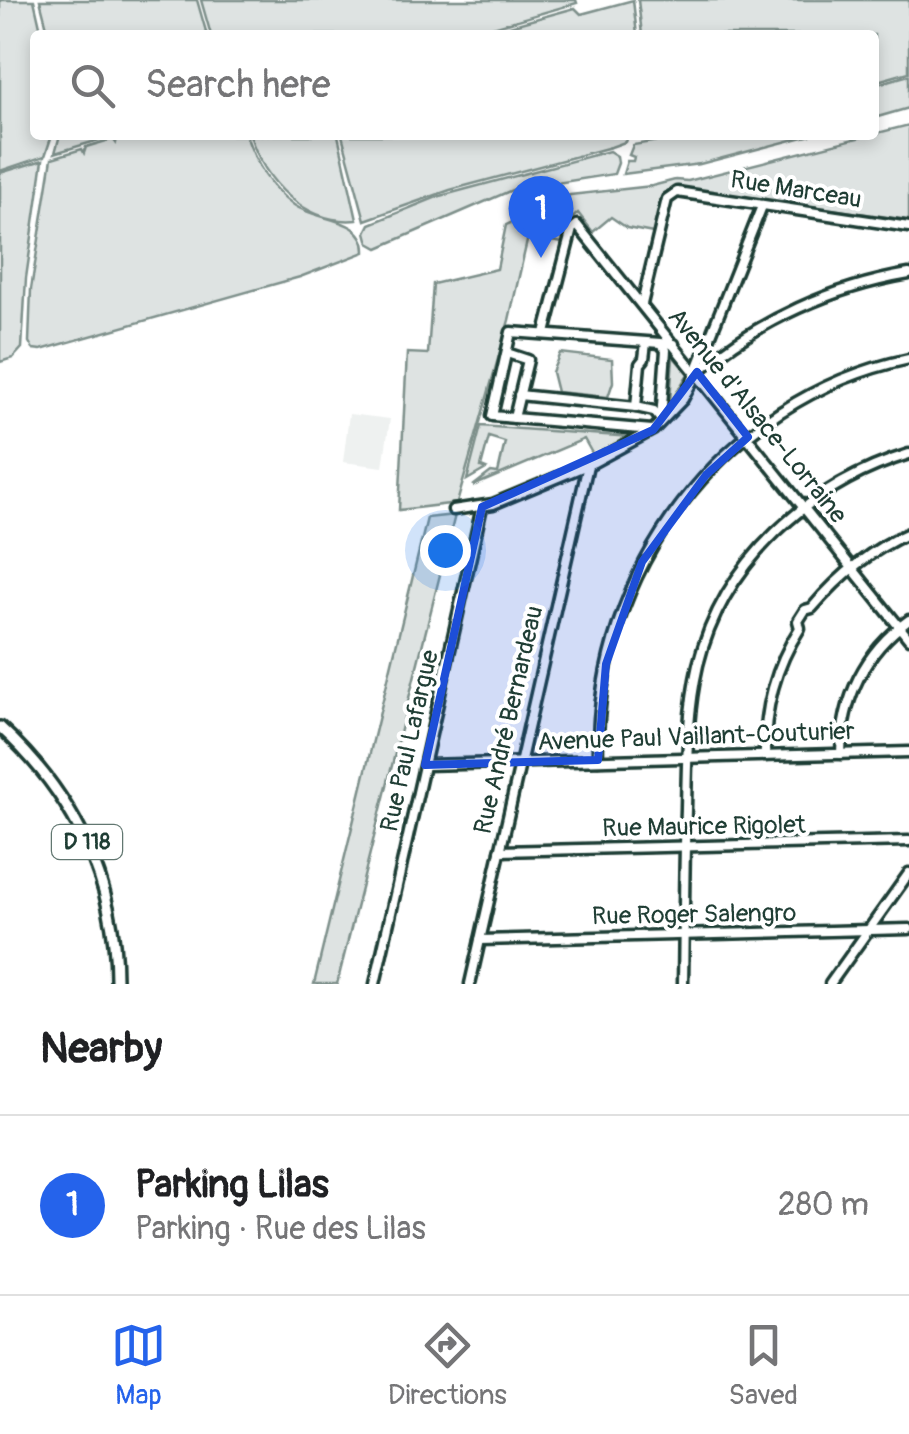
<!DOCTYPE html>
<meta charset="utf-8">
<style>
body{margin:0;font-family:Pangolin,sans-serif;background:#f2f2f2;color:#202124}
.you{position:absolute;left:445px;top:550px;width:35px;height:35px;margin:-25px;border:8px solid #fff;border-radius:50%;background:#1a73e8;box-shadow:0 0 0 15px #1a73e833}
.badge{display:grid;place-items:center;width:65px;height:65px;border-radius:50%;background:#2563eb;color:#fff;font-size:32px;font-weight:700}
.pin{position:absolute;translate:-50% -82px;filter:drop-shadow(0 2px 5px #0008)}
.pin::after{content:'';position:absolute;top:52px;width:35px;height:30px;background:inherit;clip-path:polygon(0 0,100% 0,50% 100%)}
.list{margin:0;padding:0;list-style:none}
h2{display:flex;justify-content:space-between;align-items:center;height:130px;margin:0;padding:0 40px;font-size:42px}
h2 small{font-size:32px;font-weight:400;color:#757577}
.list li{display:grid;grid-template-columns:65px 1fr auto;gap:30px;align-items:center;box-sizing:border-box;height:180px;padding:0 40px;border-top:2px solid #e0e0e0}
.list b{display:block;font-size:38px;white-space:nowrap}
.list p{margin:0;font-size:32px;white-space:nowrap;color:#757577}
.list em{font-size:32px;font-style:normal;color:#757577}
.icon{flex:none;width:55px;height:55px;fill:none;stroke:currentColor;stroke-width:2;stroke-linecap:round;stroke-linejoin:round}
.map{position:relative;flex:none;width:909px;height:984px;overflow:hidden}
.search{position:absolute;background:#fff;box-shadow:0 5px 15px #0003;left:30px;right:30px;top:30px;height:110px;display:flex;align-items:center;gap:25px;box-sizing:border-box;padding:0 35px;border-radius:10px;color:#757577;font-size:38px}
.sheet{height:310px;background:#fff}
nav{display:flex;justify-content:space-around;align-items:center;box-sizing:border-box;height:140px;border-top:2px solid #e0e0e0;background:#fff;font-size:28px;color:#757577}
nav a{display:grid;justify-items:center;gap:5px}
nav .on{color:#2563eb}
.map>svg:first-child{display:block}
.built{fill:#eef1f0}
.green{fill:#dee3e2;stroke:#7e908b;stroke-width:2.5}
.lines{fill:none;stroke-linecap:round;stroke-linejoin:round}
.minor-casing{stroke:#1f3d34;stroke-width:15}
.major-casing{stroke:#1f3d34;stroke-width:16}
.minor{stroke:#fff;stroke-width:8}
.major{stroke:#fff;stroke-width:9}
.marked{fill:#1d4ed8;fill-opacity:0.2;stroke:#1d4ed8;stroke-width:8;stroke-linejoin:round}
.labels{text-anchor:middle;dominant-baseline:central;stroke-width:8;stroke-linejoin:round;paint-order:stroke}
.shield{fill:#fff;stroke:#627771;stroke-width:2.5}
.shield-label{font-size:22px;font-weight:bold;fill:#1f3d34}
.street-label{font-size:25px;fill:#1f3d34;stroke:#fff}
</style>
<div class="map">
<svg width="909" height="984" viewBox="0 0 909 984">
<rect width="100%" height="100%" fill="#fff"/>
<filter id="ink" filterUnits="userSpaceOnUse"><feTurbulence type="fractalNoise" baseFrequency=".01" numOctaves="2"/><feDisplacementMap in="SourceGraphic" scale="20" xChannelSelector="R" yChannelSelector="G"/><feConvolveMatrix kernelMatrix="1 2 1 2 8 2 1 2 1" color-interpolation-filters="sRGB"/></filter>
<g filter="url(#ink)">
<polygon class="built" points="349,414 390,419 383,467 343,462"/>
<g class="green">
<polygon points="0,0 34,0 42,35 35,35 35,135 52,135 45,156 0,171"/>
<polygon points="40,0 197,0 207,35 49,35"/>
<polygon points="201,0 576,0 577,3 465,35 211,35"/>
<polygon points="633,0 637,35 477,35 575,8 581,14"/>
<polygon points="638,0 909,0 909,72 874,82 874,35 642,35"/>
<polygon points="909,75 909,108 874,118 874,85"/>
<polygon points="909,125 909,220 675,187 663,195 653,233 627,228 611,217 593,232 578,213 568,222 563,243 528,237 509,320 457,503 399,510 407,353 428,354 433,284 497,269 506,225 570,195 652,186 675,180 688,181"/>
<polygon points="60,135 116,135 55,153"/>
<path d="M126 135H246C256 164 269 187 294 205 317 222 366 216 365 252L300 277 41 350 33 349 29 342 31 289 52 158 82 149 84 153 86 147 113 139 116 143 117 138Z"/>
<path d="M250 135H338L357 220C305 225 264 181 250 135Z"/>
<polygon points="342,135 628,135 625,142 611,147 450,190 365,220"/>
<polygon points="695,135 811,135 700,164 623,174 627,161 633,161 634,157 629,155 633,145"/>
<polygon points="609,151 617,156 618,163 614,174 512,190 378,248 369,243 366,232 370,224 437,197"/>
<polygon points="43,160 26,278 22,348 13,358 0,362 0,173"/>
<polygon points="560,353 612,359 613,382 608,397 557,392 552,372"/>
<polygon points="673,356 688,374 670,403"/>
<polygon points="481,426 632,437 593,455 584,439 473,486 491,472 498,473 505,442 489,437 481,467 486,469 467,480"/>
<polygon points="455,515 337,984 314,984 427,518"/>
</g>
<g class="lines">
<defs>
<g id="minor">
<polyline points="642,304 667,199 677,192 909,227"/>
<polyline points="545,333 572,229 577,225 909,639"/>
<polyline points="661,344 666,350 661,420"/>
<polyline points="507,353 528,360 514,418"/>
<path d="M700 370C759 320 833 287 909 274"/>
<polyline points="519,395 636,407 654,411 661,420"/>
<polyline points="636,407 640,364 644,359 646,343"/>
<polyline points="652,430 492,416 511,332 674,344"/>
<polyline points="453,510 493,504 594,462 653,430 683,399 692,382 762,206"/>
<path d="M841 754C842 699 864 652 909 620"/>
<path d="M765 756C764 710 775 667 800 628L798 621 805 610 812 608C839 576 870 550 909 533"/>
<path d="M598 760C593 573 722 398 909 359"/>
<polyline points="425,765 909,752"/>
<polyline points="500,851 909,841"/>
<polyline points="480,940 909,929"/>
<polyline points="375,984 482,507"/>
<polyline points="470,984 588,465"/>
<path d="M683 984C684 926 684 867 686 809 687 761 687 712 698 665 723 562 810 484 909 454"/>
<polyline points="830,984 909,873"/>
</g>
<path id="major" d="M0 727C74 794 117 883 116 984"/>
</defs>
<use href="#minor" class="minor-casing"/>
<use href="#major" class="major-casing"/>
<use href="#minor" class="minor"/>
<use href="#major" class="major"/>
</g>
</g>
<path class="marked" d="M697 372 748 437 706 475 642 562 606 664 598 760 425 765 482 507 653 430Z"/>
<g class="labels">
<rect class="shield" x="52" y="825" width="70" height="34" rx="8"/>
<g class="shield-label">
<text x="87" y="842">D 118</text>
</g>
<g class="street-label">
<text transform="translate(796 190) rotate(9)">Rue Marceau</text>
<text transform="translate(757 416) rotate(51)">Avenue d'Alsace-Lorraine</text>
<text transform="translate(509 720) rotate(-77)">Rue André Bernardeau</text>
<text transform="translate(696 737) rotate(-2)">Avenue Paul Vaillant-Couturier</text>
<text transform="translate(410 741) rotate(-77)">Rue Paul Lafargue</text>
<text transform="translate(704 827) rotate(-1)">Rue Maurice Rigolet</text>
<text transform="translate(694 915) rotate(-1)">Rue Roger Salengro</text>
</g>
</g>
</svg>
<div class="you"></div>
<div class="pin badge" style="left:541px;top:258px">1</div>
<div class="search"><svg class="icon" aria-label="search" viewBox="0 0 24 24"><circle cx="10" cy="10" r="6"/><path d="M15 15l6 6"/></svg>Search here</div>
</div>
<section class="sheet">
<h2>Nearby<small></small></h2>
<ul class="list">
<li><span class="badge">1</span><div><b>Parking Lilas</b><p>Parking · Rue des Lilas</p></div><em>280 m</em></li>
</ul>
</section>
<nav>
<a class="on"><svg class="icon" aria-label="map" viewBox="0 0 24 24"><path d="M3 6l6-2 6 2 6-2v14l-6 2-6-2-6 2zM9 4v14M15 6v14"/></svg>Map</a>
<a><svg class="icon" aria-label="directions" viewBox="0 0 24 24"><path d="M12 3l9 9-9 9-9-9zM9 14v-3h6M13 9l2 2-2 2"/></svg>Directions</a>
<a><svg class="icon" aria-label="saved" viewBox="0 0 24 24"><path d="M7 4h10v16l-5-4-5 4z"/></svg>Saved</a>
</nav>
